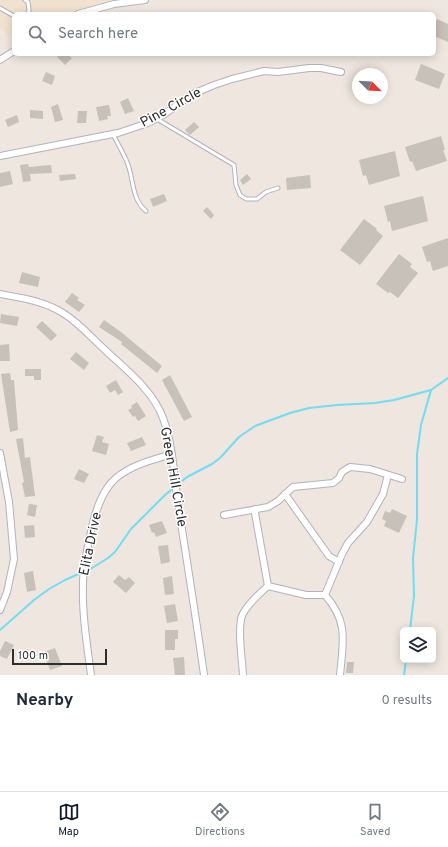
<!DOCTYPE html>
<style>
body{margin:0;font-family:Overpass,sans-serif;background:#f2f2f3;color:#1f2937}
.controls{position:absolute;right:12px;bottom:12px;display:grid;overflow:hidden;border-radius:6px;box-shadow:0 2px 10px #0003}
.controls button{width:36px;height:36px;display:grid;place-items:center;padding:0;border:0;border-bottom:1px solid #e0e1e3;background:#fff;color:#1f2937;font:20px sans-serif}
.compass{position:absolute;left:352px;top:68px;width:36px;height:36px;border-radius:50%;background:#fff;box-shadow:0 2px 10px #0003;rotate:114deg}
.scale{position:absolute;left:12px;bottom:10px;width:95px;box-sizing:border-box;padding-left:4px;border:2px solid #2d2d2d;border-top:0;font-size:11px;line-height:14px;white-space:nowrap;color:#2d2d2d;-webkit-text-stroke:3px #fff;paint-order:stroke}
.list{margin:0;padding:0;list-style:none}
h2{display:flex;justify-content:space-between;align-items:center;height:52px;margin:0;padding:0 16px;font-size:17px}
h2 small{font-size:13px;font-weight:400;color:#747a83}
.icon{flex:none;width:22px;height:22px;fill:none;stroke:currentColor;stroke-width:2;stroke-linecap:round;stroke-linejoin:round}
.map{position:relative;flex:none;width:448px;height:675px;overflow:hidden}
.search{position:absolute;background:#fff;box-shadow:0 2px 10px #0003;left:12px;right:12px;top:12px;height:44px;display:flex;align-items:center;gap:10px;box-sizing:border-box;padding:0 14px;border-radius:6px;color:#747a83;font-size:15px}
.sheet{height:116px;background:#fff}
nav{display:flex;justify-content:space-around;align-items:center;box-sizing:border-box;height:56px;border-top:1px solid #e0e1e3;background:#fff;font-size:11px;color:#747a83}
nav a{display:grid;justify-items:center;gap:2px}
nav .on{color:#111827}
.map>svg:first-child{display:block}
.education{fill:#f0e2ce}
.lines{fill:none;stroke-linecap:round;stroke-linejoin:round}
.stream{stroke:#70ddf2;stroke-width:2}
.building{fill:#c7c1ba}
.lane-casing{stroke:#afb3bd;stroke-width:5}
.street-casing{stroke:#afb3bd;stroke-width:8}
.lane{stroke:#fff;stroke-width:3}
.street{stroke:#fff;stroke-width:6}
.labels{text-anchor:middle;dominant-baseline:central;stroke-width:3;stroke-linejoin:round;paint-order:stroke}
.street-label{font-size:14px;fill:#2d2d2d;stroke:#fff}
</style>
<div class="map">
<svg width="448" height="675" viewBox="0 0 448 675">
<rect width="100%" height="100%" fill="#eee6df"/>
<polygon class="education" points="0,0 136,0 136,1 70,12 66,14 14,14 14,38 0,29"/>
<g class="lines">
<g class="stream">
<polyline points="0,630 34,600 49,589 65,580 92,568 108,558 115,552 131,529 165,495 187,477 212,464 220,458 239,437 255,426 290,413 309,408 337,405 375,403 394,400 431,390 448,378"/>
<polyline points="410,630 414,596 413,558 417,520 417,454 421,425 431,390"/>
<polyline points="404,675 406,660"/>
</g>
</g>
<g class="building">
<polygon points="437,19 448,24 448,42 434,36 434,26"/>
<polygon points="60,54 67,54 72,58 65,65 57,57"/>
<polygon points="421,64 445,74 439,89 415,80"/>
<polygon points="46,72 55,76 52,85 42,81"/>
<polygon points="128,98 134,111 125,114 120,102"/>
<polygon points="58,104 63,120 55,122 51,107"/>
<polygon points="109,105 111,116 107,116 108,119 99,121 96,107"/>
<polygon points="30,110 43,111 43,119 30,118"/>
<polygon points="78,111 87,111 86,123 77,123"/>
<polygon points="17,115 19,122 8,127 5,120"/>
<polygon points="194,122 199,127 190,135 185,130"/>
<polygon points="441,136 445,150 443,150 447,161 416,171 412,161 410,162 405,147"/>
<polygon points="395,151 400,176 369,185 366,175 363,176 359,160"/>
<polygon points="28,164 29,167 51,165 52,173 30,174 31,181 23,182 20,165"/>
<polygon points="10,171 13,184 0,187 0,173"/>
<polygon points="75,174 76,179 60,181 59,175"/>
<polygon points="247,174 251,179 243,185 240,180"/>
<polygon points="310,175 311,188 287,190 286,178"/>
<polygon points="164,194 167,201 153,207 150,199"/>
<polygon points="423,196 428,221 392,231 390,221 388,222 384,206"/>
<polygon points="207,207 214,215 211,219 203,211"/>
<polygon points="364,219 377,229 376,230 383,236 360,265 340,250"/>
<polygon points="448,238 448,266 433,271 430,261 427,262 422,247"/>
<polygon points="399,254 412,264 410,267 418,273 398,298 390,292 388,293 376,284"/>
<polygon points="22,272 40,277 38,287 19,283"/>
<polygon points="72,293 79,298 77,300 85,305 79,312 65,302"/>
<polygon points="1,314 19,317 17,326 0,323"/>
<polygon points="104,320 121,332 162,366 157,373 121,344 122,342 99,327"/>
<polygon points="42,321 57,335 51,341 36,327"/>
<polygon points="9,344 10,361 0,361 0,345"/>
<polygon points="76,352 89,363 84,370 70,359"/>
<polygon points="25,369 41,369 41,380 34,380 34,376 25,376"/>
<polygon points="10,373 11,380 14,380 18,430 10,432 1,374"/>
<polygon points="170,375 192,417 184,421 162,380"/>
<polygon points="116,380 123,392 118,395 115,390 110,393 106,386"/>
<polygon points="137,402 146,416 138,421 135,416 133,417 128,410 132,408 131,406"/>
<polygon points="97,435 104,437 102,442 109,444 106,455 92,451"/>
<polygon points="142,437 146,445 131,451 127,443"/>
<polygon points="23,438 25,458 30,457 35,496 25,497 22,483 24,482 16,439"/>
<polygon points="79,469 89,474 84,483 74,479"/>
<polygon points="29,504 37,505 35,517 27,515"/>
<polygon points="392,509 407,516 399,533 384,526 386,521 382,519 385,511 390,513"/>
<polygon points="162,521 167,533 156,537 154,532 152,533 149,525"/>
<polygon points="34,525 35,537 25,538 24,526"/>
<polygon points="168,545 170,562 161,564 158,546"/>
<polygon points="33,571 36,590 27,592 24,573"/>
<polygon points="119,575 125,580 129,577 135,583 126,593 113,582"/>
<polygon points="172,576 174,594 165,595 163,578"/>
<polygon points="175,604 178,621 167,623 164,606"/>
<polygon points="165,630 178,630 178,639 175,639 175,650 165,650"/>
<polygon points="5,641 14,645 7,659 0,656 0,651"/>
<polygon points="55,648 62,666 50,670 44,652"/>
<polygon points="184,657 185,675 175,675 173,658"/>
<polygon points="347,662 354,662 353,673 346,673"/>
</g>
<g class="lines">
<defs>
<g id="lane">
<polyline points="25,0 28,2 29,11 27,14"/>
<polyline points="0,8 14,16"/>
<polyline points="157,119 234,165 236,185 240,195 246,199 257,199 266,192 278,188"/>
<path d="M113 134C117 143 123 152 127 162 134 178 131 199 146 211"/>
</g>
<g id="street">
<polyline points="78,14 114,4 145,0"/>
<polyline points="0,60 14,51"/>
<polyline points="0,156 118,133 148,123 163,115 193,94 214,85 232,79 264,71 278,72 309,68 321,68 341,72"/>
<path d="M0 294C22 298 44 301 63 313 79 323 91 337 104 349 125 369 153 390 163 418 173 445 174 475 178 504 187 561 196 618 204 675"/>
<polyline points="0,453 9,502 14,559 7,592 0,610"/>
<polyline points="285,494 329,556 339,562"/>
<polyline points="256,509 255,513 268,586 306,595 325,595"/>
<polyline points="224,515 268,507 278,501 293,487 333,483 339,478 342,472 350,467 370,469 402,479"/>
<path d="M91 675C87 645 82 614 83 584 83 564 88 546 92 527 96 510 102 490 116 478 131 465 152 460 172 454"/>
<path d="M243 675C242 657 238 637 241 619 243 608 260 593 268 586"/>
<path d="M340 675C343 642 349 622 325 595L342 554 348 543 367 522 383 494 388 475"/>
</g>
</defs>
<use href="#lane" class="lane-casing"/>
<use href="#street" class="street-casing"/>
<use href="#lane" class="lane"/>
<use href="#street" class="street"/>
</g>
<g class="labels">
<g class="street-label">
<text transform="translate(171 108) rotate(-29)">Pine Circle</text>
<text transform="translate(173 477) rotate(80)">Green Hill Circle</text>
<text transform="translate(91 544) rotate(-78)">Elita Drive</text>
</g>
</g>
</svg>
<div class="controls">
<button><svg class="icon" aria-label="layers" viewBox="0 0 24 24"><path d="M12 4l9 5-9 5-9-5zM3 14l9 5 9-5"/></svg></button>
</div>
<svg class="compass" viewBox="-18 -18 36 36"><path d="M0-13l5 13h-10z" fill="#e53935"/><path d="M0 13l5-13h-10z" fill="#747a83"/></svg>
<div class="scale">100 m</div>
<div class="search"><svg class="icon" aria-label="search" viewBox="0 0 24 24"><circle cx="10" cy="10" r="6"/><path d="M15 15l6 6"/></svg>Search here</div>
</div>
<section class="sheet">
<h2>Nearby<small>0 results</small></h2>
<ul class="list">
</ul>
</section>
<nav>
<a class="on"><svg class="icon" aria-label="map" viewBox="0 0 24 24"><path d="M3 6l6-2 6 2 6-2v14l-6 2-6-2-6 2zM9 4v14M15 6v14"/></svg>Map</a>
<a><svg class="icon" aria-label="directions" viewBox="0 0 24 24"><path d="M12 3l9 9-9 9-9-9zM9 14v-3h6M13 9l2 2-2 2"/></svg>Directions</a>
<a><svg class="icon" aria-label="saved" viewBox="0 0 24 24"><path d="M7 4h10v16l-5-4-5 4z"/></svg>Saved</a>
</nav>
